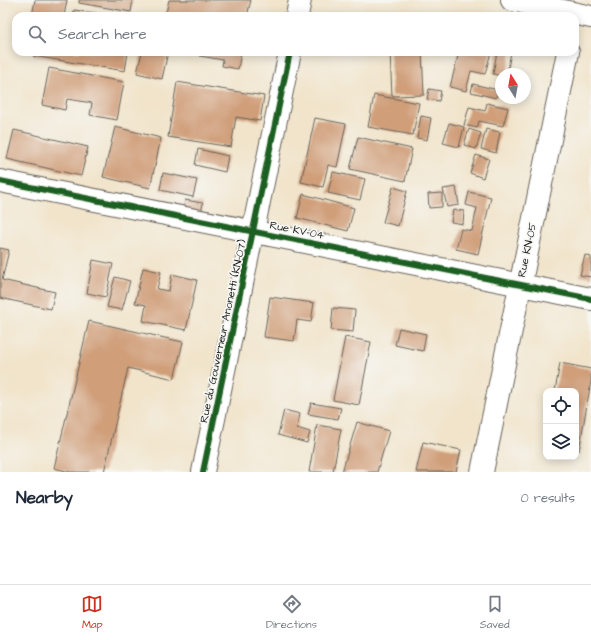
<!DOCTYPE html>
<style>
body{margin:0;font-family:"Architects Daughter",sans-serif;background:#f6f6f7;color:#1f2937}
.controls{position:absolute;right:12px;bottom:12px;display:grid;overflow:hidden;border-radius:8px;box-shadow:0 2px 10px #0003}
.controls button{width:36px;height:36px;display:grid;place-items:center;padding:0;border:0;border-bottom:1px solid #e0e1e3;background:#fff;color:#1f2937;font:20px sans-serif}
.compass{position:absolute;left:495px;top:68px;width:36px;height:36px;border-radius:50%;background:#fff;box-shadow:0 2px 10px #0003;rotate:349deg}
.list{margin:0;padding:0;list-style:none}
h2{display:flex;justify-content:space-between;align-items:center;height:52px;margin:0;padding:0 16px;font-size:17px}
h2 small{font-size:13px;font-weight:400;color:#747a83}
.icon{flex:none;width:22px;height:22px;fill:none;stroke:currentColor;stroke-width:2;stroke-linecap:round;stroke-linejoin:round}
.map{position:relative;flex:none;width:591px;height:472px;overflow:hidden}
.search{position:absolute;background:#fff;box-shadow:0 2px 10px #0003;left:12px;right:12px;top:12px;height:44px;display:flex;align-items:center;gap:10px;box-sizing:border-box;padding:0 14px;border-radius:12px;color:#747a83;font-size:15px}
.sheet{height:112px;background:#fff}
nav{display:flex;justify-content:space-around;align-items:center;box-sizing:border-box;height:56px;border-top:1px solid #e0e1e3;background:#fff;font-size:11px;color:#747a83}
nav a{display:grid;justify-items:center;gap:2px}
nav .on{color:#c8321e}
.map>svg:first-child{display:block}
.building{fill:#d09f7a}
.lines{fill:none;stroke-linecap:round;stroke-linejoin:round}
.minor-casing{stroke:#676259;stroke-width:24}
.minor{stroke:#fff;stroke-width:22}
.cycleway-casing{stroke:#f6f6f2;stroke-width:8}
.cycleway{stroke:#1b5e20;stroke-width:6}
.labels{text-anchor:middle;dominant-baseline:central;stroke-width:3.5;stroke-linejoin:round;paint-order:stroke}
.street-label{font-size:11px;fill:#1c1c1c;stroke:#f6f6f2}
</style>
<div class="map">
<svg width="591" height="472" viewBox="0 0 591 472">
<rect width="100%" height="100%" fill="#f6f6f2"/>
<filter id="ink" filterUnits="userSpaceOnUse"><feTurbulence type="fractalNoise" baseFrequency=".025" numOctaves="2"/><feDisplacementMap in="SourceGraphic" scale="8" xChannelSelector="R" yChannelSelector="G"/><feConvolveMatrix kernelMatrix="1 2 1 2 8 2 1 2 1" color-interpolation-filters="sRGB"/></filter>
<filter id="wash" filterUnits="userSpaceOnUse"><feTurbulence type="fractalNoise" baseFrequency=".012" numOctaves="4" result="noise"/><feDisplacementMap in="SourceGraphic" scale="16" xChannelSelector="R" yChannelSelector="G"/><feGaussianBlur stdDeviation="0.9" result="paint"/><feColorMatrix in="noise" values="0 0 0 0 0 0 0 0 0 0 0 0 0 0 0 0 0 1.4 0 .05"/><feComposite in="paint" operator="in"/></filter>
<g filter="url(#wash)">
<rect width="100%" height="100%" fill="#f1e4cb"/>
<g id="blocks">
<g class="building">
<polygon points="35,0 67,0 64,16 32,16"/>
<polygon points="79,0 133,0 131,12 79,3"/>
<polygon points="169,0 251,0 247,16 184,16 166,13"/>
<polygon points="74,10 108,15 108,16 73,16"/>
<polygon points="34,52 128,52 125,71 33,56"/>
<polygon points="142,52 168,52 162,79 137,73"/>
<polygon points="201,52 241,52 238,69 222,66 223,60 200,56"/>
<polygon points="390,52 422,52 424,95 392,96"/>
<polygon points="459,52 491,52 485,74 471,71 466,91 450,87"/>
<polygon points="497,52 511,52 507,74 501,74 501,76 493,74"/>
<polygon points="49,68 124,82 117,120 90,115 92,103 67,99 65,110 42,105"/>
<polygon points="177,82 264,96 260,121 236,117 231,147 168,137"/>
<polygon points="473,84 498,90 496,98 471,92"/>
<polygon points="429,89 441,91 439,101 427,99"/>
<polygon points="374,95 419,103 413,135 368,127"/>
<polygon points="487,103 508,108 503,126 479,121 477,128 464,125 469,107 485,111"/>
<polygon points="421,116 431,118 427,140 417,138"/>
<polygon points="315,118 346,124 337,167 328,165 323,187 301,182"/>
<polygon points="449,123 464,127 459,147 443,143"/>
<polygon points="115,127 161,138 150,188 103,177"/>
<polygon points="469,129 481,133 476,149 464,145"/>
<polygon points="486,129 500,132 496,153 481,149"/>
<polygon points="14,130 88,147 81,176 7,159"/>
<polygon points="358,137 412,149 405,181 350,169"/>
<polygon points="198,149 228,156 225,172 195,165"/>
<polygon points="476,155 489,159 483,178 470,173"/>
<polygon points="333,172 365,179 360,200 328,193"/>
<polygon points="163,173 197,180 193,197 160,190"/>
<polygon points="393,187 407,191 398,226 383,222"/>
<polygon points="456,187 459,205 447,207 443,189"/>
<polygon points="469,192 491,197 478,254 456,249 461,229 472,231 477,208 466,205"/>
<polygon points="442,193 442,207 429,208 428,194"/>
<polygon points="303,194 354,208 348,231 297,218"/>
<polygon points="185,200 203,203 201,214 183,211"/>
<polygon points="453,210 464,211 463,224 451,222"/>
<polygon points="0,248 9,250 2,280 55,292 51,309 0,298"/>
<polygon points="585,255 591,257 591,277 580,275"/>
<polygon points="93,260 113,264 106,297 87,293"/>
<polygon points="143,268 161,272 157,289 169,291 172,274 197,280 186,330 143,321 146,305 135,303"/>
<polygon points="115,277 130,281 122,310 107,307"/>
<polygon points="270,297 314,303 311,322 297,320 294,341 264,337"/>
<polygon points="333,308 355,310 353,332 331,330"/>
<polygon points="89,321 183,342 174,379 128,368 104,472 70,472 54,468"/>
<polygon points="399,328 426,334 423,351 395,345"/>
<polygon points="345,337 371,342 359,405 333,400"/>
<polygon points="560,363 591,369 591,381 579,451 576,450 576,391 555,391"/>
<polygon points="311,403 341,408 338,419 308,414"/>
<polygon points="284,410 300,414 297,428 310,432 307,443 278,435"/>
<polygon points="357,422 389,431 377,472 342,472"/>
<polygon points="317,425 341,429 333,472 309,472"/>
<polygon points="423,442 461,450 456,472 416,472"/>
</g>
</g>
</g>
<g filter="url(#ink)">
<use href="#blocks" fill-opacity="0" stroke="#676259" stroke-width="1"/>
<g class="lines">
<defs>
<g id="minor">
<polyline points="512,0 591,17"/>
<polyline points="297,16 300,0"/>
<polyline points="0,181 591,299"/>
<polyline points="203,472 290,52"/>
<polyline points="482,472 568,52"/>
</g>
</defs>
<use href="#minor" class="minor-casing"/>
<use href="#minor" class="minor"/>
<defs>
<g id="cycleway">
<polyline points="0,181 591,299"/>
<polyline points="203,472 290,52"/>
</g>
</defs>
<use href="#cycleway" class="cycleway-casing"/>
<use href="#cycleway" class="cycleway"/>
</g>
</g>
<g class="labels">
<g class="street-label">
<text transform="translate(297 230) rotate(11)">Rue KV-04</text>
<text transform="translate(527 250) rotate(-78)">Rue KN-05</text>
<text transform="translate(223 331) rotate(-78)">Rue du Gouverneur Anonetti (KN-07)</text>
</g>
</g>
</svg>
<div class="controls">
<button><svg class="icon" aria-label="locate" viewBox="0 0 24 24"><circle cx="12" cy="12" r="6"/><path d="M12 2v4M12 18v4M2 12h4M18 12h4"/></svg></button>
<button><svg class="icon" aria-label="layers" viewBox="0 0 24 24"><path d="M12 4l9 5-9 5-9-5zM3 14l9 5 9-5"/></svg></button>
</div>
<svg class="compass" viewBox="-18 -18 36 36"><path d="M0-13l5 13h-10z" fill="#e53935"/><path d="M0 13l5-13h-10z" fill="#747a83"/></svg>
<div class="search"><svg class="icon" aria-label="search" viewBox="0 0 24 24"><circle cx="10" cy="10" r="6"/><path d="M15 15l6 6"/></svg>Search here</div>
</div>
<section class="sheet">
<h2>Nearby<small>0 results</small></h2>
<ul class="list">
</ul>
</section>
<nav>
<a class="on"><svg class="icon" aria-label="map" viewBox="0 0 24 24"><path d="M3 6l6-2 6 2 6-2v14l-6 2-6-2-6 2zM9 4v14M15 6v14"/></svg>Map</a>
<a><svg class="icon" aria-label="directions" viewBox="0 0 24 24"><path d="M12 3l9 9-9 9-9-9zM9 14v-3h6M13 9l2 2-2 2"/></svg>Directions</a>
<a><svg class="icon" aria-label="saved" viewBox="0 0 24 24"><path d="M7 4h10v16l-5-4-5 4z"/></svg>Saved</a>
</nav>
